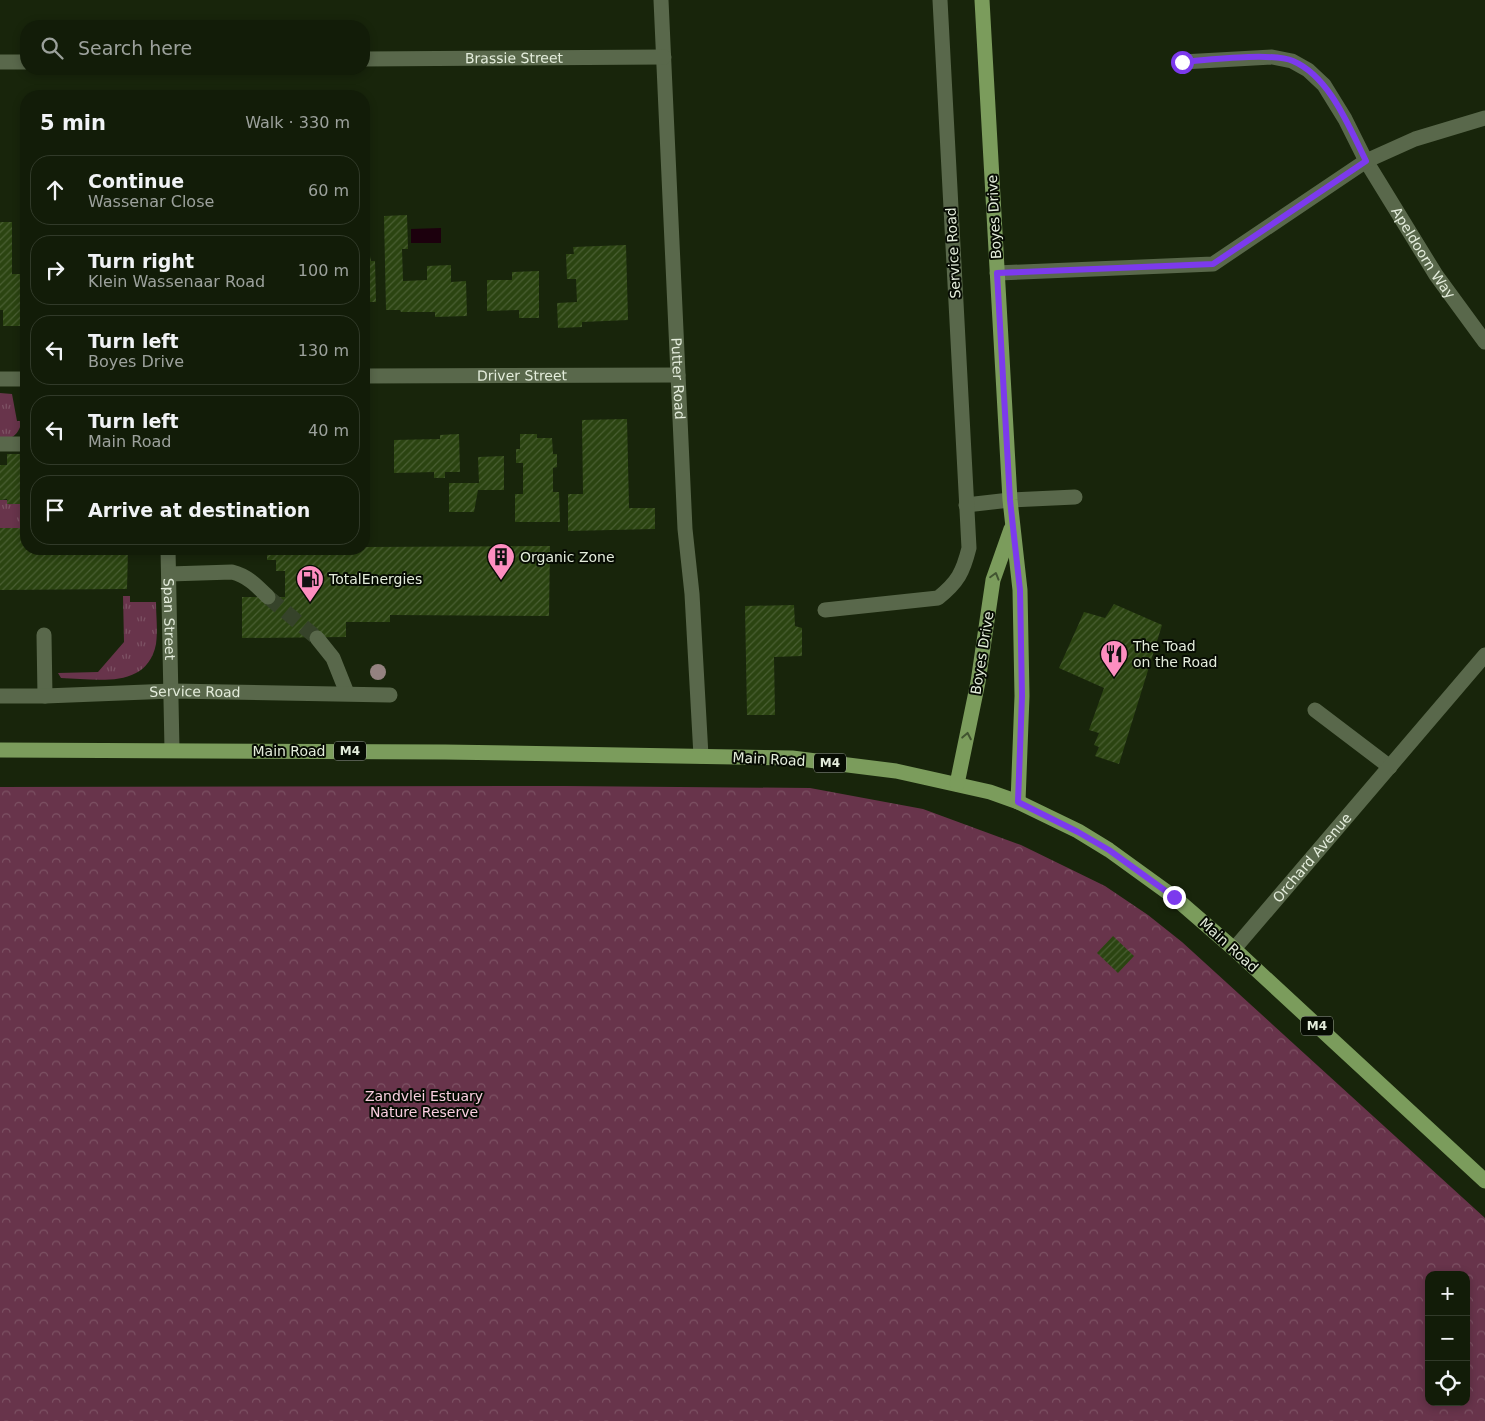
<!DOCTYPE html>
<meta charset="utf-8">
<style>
body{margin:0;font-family:"DejaVu Sans",sans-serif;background:#1f2916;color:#f1f3f6}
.controls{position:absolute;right:15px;bottom:15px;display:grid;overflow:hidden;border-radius:10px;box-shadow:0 2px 8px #0003}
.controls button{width:45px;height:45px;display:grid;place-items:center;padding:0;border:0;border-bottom:1px solid #313a29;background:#121c08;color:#f1f3f6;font:25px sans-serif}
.stop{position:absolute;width:15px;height:15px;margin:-11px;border:4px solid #7c3aed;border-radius:50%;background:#fff}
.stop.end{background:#7c3aed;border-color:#fff;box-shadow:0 1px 5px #0008}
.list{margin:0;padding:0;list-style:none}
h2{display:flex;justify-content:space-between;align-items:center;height:65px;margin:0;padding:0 20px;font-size:21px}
h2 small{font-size:16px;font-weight:400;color:#9ca19c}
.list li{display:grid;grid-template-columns:32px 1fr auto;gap:15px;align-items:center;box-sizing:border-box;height:70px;margin:0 10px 10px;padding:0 10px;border:1px solid #313a29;border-radius:20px}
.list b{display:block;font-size:19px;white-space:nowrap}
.list p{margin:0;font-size:16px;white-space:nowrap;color:#9ca19c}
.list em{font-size:16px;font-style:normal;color:#9ca19c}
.icon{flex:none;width:28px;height:28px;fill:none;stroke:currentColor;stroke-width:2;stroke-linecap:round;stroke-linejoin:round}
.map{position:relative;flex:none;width:1485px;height:1421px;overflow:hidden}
.search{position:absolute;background:#121c08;box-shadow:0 2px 8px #0003;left:20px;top:20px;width:350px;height:55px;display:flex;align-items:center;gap:12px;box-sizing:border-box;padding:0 18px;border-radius:20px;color:#9ca19c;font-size:19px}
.panel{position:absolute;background:#121c08;box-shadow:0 2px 8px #0003;left:20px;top:90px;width:350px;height:465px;border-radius:20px}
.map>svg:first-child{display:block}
.grass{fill:url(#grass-tufts)}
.park{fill:url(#park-crowns);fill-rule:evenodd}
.water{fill:#1c000d}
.building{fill:url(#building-hatch)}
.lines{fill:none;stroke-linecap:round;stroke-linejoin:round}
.minor-tunnel{stroke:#36432a;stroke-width:15;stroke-dasharray:15 8;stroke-linecap:butt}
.minor{stroke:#59684b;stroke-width:15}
.major{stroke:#7b9c5c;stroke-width:15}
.tree{fill:#948280}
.oneway{stroke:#415430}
.route{stroke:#7c3aed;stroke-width:6}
.labels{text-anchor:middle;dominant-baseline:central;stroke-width:4;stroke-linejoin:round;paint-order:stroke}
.shield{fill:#070c03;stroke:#a1a99a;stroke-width:1}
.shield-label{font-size:12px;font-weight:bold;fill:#e3ecdb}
.street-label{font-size:14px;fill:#e3ecdb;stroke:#070c03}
.poi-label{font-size:14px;fill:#e3ecdb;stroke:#070c03;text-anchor:start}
.park-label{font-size:14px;fill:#facfe0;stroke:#070c03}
</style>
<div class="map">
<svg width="1485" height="1421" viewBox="0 0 1485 1421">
<defs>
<pattern id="grass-tufts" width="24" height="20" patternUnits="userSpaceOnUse" patternTransform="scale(1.25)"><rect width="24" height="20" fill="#68344b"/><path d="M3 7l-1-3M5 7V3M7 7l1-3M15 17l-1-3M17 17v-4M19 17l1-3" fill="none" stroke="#7d5264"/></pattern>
<pattern id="park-crowns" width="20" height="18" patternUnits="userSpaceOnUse" patternTransform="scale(1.25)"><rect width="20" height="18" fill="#68344b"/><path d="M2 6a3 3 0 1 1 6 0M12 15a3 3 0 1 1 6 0" fill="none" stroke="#7d5264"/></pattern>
<pattern id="building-hatch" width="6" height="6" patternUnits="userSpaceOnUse" patternTransform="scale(1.25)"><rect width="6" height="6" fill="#2b4411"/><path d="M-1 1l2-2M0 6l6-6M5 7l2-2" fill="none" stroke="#4a5f33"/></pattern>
</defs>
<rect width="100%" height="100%" fill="#18250b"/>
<g class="grass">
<path d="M0 393 12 394 17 421H26V425H21C16 437 12 438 0 441Z"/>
<rect x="0" y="500" width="26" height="28"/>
<path d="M123 596H130V602H156C156 615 158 631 156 644 147 690 96 679 61 678L58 673 98 672 124 642Z"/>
</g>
<path class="park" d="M564 786 810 788 923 809 1021 845 1105 886 1148 915 1182 942 1485 1218V1421H0V787ZM1429 1275H1466V1402H1429Z"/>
<g class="water">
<polygon points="441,228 441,243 411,243 411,229"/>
<rect x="21" y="234" width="5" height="28"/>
</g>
<g class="building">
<polygon points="407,215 408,249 402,249 403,281 427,280 427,266 451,265 451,282 466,281 467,316 435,317 435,312 401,312 400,310 386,310 384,216"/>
<polygon points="0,222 12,222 12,274 26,274 26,326 3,326 3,310 0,310"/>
<polygon points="626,245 628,320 582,322 582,327 558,328 557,303 577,302 576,279 567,279 566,254 574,254 573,247"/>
<polygon points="364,256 370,256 371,261 375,261 376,302 364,302"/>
<polygon points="539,271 539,318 519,318 519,310 487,311 487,280 512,280 512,272"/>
<polygon points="627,419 629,508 655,508 655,529 568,531 568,494 583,494 582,420"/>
<rect x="364" y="425" width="4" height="47"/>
<polygon points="459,434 460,472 445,472 445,478 434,478 434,472 394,473 394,440 440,439 440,435"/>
<polygon points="520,434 537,434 537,438 552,438 553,454 557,454 557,467 553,468 553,492 559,492 560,522 515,522 515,494 523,494 523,463 516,463 516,449 520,449"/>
<polygon points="7,454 26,454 26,504 7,504 7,499 0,500 0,465 7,465"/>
<polygon points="504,456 504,490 478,490 474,512 449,512 449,483 479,483 478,457"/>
<polygon points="0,528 26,528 26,549 128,549 127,589 0,590"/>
<polygon points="550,546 549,616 390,615 390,622 346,622 346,637 242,638 242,597 285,597 285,571 276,571 276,560 267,560 267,549 364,549 364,547"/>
<polygon points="1114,604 1162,625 1119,764 1095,756 1099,747 1094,745 1099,733 1089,730 1104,688 1059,668 1084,612 1105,618"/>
<polygon points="794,605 795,626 802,628 802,656 774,657 775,715 747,715 745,606"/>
<polygon points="1113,936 1134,956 1118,973 1097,953"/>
</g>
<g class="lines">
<polyline class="minor-tunnel" points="268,597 317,638"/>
<g class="minor">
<path id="s1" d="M661 0 685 529 692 594 701 756"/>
<path id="s2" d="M364 59 664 57"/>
<polyline points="0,62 26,62"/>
<path id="s3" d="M1182 62 1272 57 1292 61 1308 70 1324 85 1345 119 1366 161 1436 275 1485 342"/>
<polyline points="997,273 1213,264 1366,161 1415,139 1485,118"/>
<path id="s4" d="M364 376 678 375"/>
<polyline points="0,379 26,379"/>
<polyline points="0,444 26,444"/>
<polyline points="966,505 1010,500 1075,497"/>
<path id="s5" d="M168 549 172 750"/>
<path d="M169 574 232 572C248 576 257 586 268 597"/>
<path d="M825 610 938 598C958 582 963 572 969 548L940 0"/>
<polyline points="44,635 45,696"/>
<polyline points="317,638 333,658 347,693"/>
<path id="s6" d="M0 696H45L172 691 390 695"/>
<polyline points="1315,710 1390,767"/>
<path id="s7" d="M1234 949 1485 655"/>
</g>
<g class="major">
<polyline points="982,0 1010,500 1020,590 1022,696 1018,802"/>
<polyline points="0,750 445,752 792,758 896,771 990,792 1018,802 1078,831 1109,850 1174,897 1234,949 1485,1181"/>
<polyline points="957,784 978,682 993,580 1011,529"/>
</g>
</g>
<circle class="tree" cx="378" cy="672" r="8"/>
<defs><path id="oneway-chevron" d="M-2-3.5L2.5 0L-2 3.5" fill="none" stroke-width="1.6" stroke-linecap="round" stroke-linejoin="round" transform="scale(1.25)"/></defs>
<g class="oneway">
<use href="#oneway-chevron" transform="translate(995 576) rotate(-74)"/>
<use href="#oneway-chevron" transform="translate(967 736) rotate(-79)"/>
</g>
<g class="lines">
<path class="route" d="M1174 897 1109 850 1078 832 1018 802 1022 696 1020 590 1010 500 997 273 1213 264 1366 161C1349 127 1330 77 1293 61 1272 52 1207 60 1182 62"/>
</g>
<defs>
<symbol id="building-pin" viewBox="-11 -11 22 30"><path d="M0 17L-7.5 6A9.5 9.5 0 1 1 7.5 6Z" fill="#fd8ec0" stroke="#070c03"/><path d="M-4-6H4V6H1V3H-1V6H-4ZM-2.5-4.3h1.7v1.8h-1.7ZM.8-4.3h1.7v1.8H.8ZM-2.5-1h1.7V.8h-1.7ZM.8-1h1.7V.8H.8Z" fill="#111"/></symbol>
<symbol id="fuel-pin" viewBox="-11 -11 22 30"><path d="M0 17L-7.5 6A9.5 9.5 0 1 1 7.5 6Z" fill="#fd8ec0" stroke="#070c03"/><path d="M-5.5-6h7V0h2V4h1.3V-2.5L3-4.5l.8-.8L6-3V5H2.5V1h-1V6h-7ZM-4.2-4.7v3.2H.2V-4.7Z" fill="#111"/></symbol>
<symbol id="restaurant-pin" viewBox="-11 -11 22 30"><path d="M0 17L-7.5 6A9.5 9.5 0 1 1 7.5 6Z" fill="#fd8ec0" stroke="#070c03"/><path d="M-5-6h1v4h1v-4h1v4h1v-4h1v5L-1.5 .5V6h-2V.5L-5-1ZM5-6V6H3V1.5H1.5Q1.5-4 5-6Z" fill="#111"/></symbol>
</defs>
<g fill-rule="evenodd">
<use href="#building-pin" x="485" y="541" width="32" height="43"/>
<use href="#fuel-pin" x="294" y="563" width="32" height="43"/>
<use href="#restaurant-pin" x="1098" y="638" width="32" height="43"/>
</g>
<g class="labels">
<g class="shield">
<rect x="334" y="741.5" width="32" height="19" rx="4"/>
<rect x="814" y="753.5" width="32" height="19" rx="4"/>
<rect x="1301" y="1016.5" width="32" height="19" rx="4"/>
</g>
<g class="shield-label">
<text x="350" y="751">M4</text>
<text x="830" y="763">M4</text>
<text x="1317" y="1026">M4</text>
</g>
<g class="street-label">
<text stroke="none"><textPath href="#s2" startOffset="150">Brassie Street</textPath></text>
<text transform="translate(994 217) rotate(-93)">Boyes Drive</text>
<text transform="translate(953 253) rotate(-93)">Service Road</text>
<text stroke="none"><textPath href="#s3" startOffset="346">Apeldoorn Way</textPath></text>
<text stroke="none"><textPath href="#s4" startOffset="158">Driver Street</textPath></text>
<text stroke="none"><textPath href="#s1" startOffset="379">Putter Road</textPath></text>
<text stroke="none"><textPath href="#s5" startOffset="70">Span Street</textPath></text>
<text transform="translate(982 653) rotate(-81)">Boyes Drive</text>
<text stroke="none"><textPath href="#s6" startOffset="195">Service Road</textPath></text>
<text x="289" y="751">Main Road</text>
<text transform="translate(769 759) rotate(3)">Main Road</text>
<text stroke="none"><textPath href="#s7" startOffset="120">Orchard Avenue</textPath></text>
<text transform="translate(1229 945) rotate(42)">Main Road</text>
</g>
<g class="poi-label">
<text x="520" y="557">Organic Zone</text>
<text x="329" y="579">TotalEnergies</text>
<text x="1133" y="646">The Toad<tspan x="1133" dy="16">on the Road</tspan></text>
</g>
<g class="park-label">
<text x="424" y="1096">Zandvlei Estuary<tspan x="424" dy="16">Nature Reserve</tspan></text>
</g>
</g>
</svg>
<div class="controls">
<button>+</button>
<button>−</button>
<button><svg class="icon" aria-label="locate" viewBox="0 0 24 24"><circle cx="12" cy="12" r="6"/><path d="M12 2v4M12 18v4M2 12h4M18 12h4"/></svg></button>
</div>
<div class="stop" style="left:1182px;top:62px"></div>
<div class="stop end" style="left:1174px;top:897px"></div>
<div class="search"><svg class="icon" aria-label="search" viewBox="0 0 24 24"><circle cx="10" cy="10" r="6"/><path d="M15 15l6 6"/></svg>Search here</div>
<section class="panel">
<h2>5 min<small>Walk · 330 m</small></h2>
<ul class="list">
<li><svg class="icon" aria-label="ahead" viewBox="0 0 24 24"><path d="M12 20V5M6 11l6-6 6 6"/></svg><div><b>Continue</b><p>Wassenar Close</p></div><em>60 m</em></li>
<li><svg class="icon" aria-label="right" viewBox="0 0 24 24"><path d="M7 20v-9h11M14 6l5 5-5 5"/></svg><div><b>Turn right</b><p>Klein Wassenaar Road</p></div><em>100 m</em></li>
<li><svg class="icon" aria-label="left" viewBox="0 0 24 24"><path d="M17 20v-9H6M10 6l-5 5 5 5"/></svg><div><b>Turn left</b><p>Boyes Drive</p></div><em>130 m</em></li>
<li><svg class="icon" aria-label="left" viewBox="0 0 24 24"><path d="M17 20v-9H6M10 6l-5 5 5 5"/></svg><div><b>Turn left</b><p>Main Road</p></div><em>40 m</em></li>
<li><svg class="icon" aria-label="arrive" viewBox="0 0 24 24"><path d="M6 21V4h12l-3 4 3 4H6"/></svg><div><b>Arrive at destination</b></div></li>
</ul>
</section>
</div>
